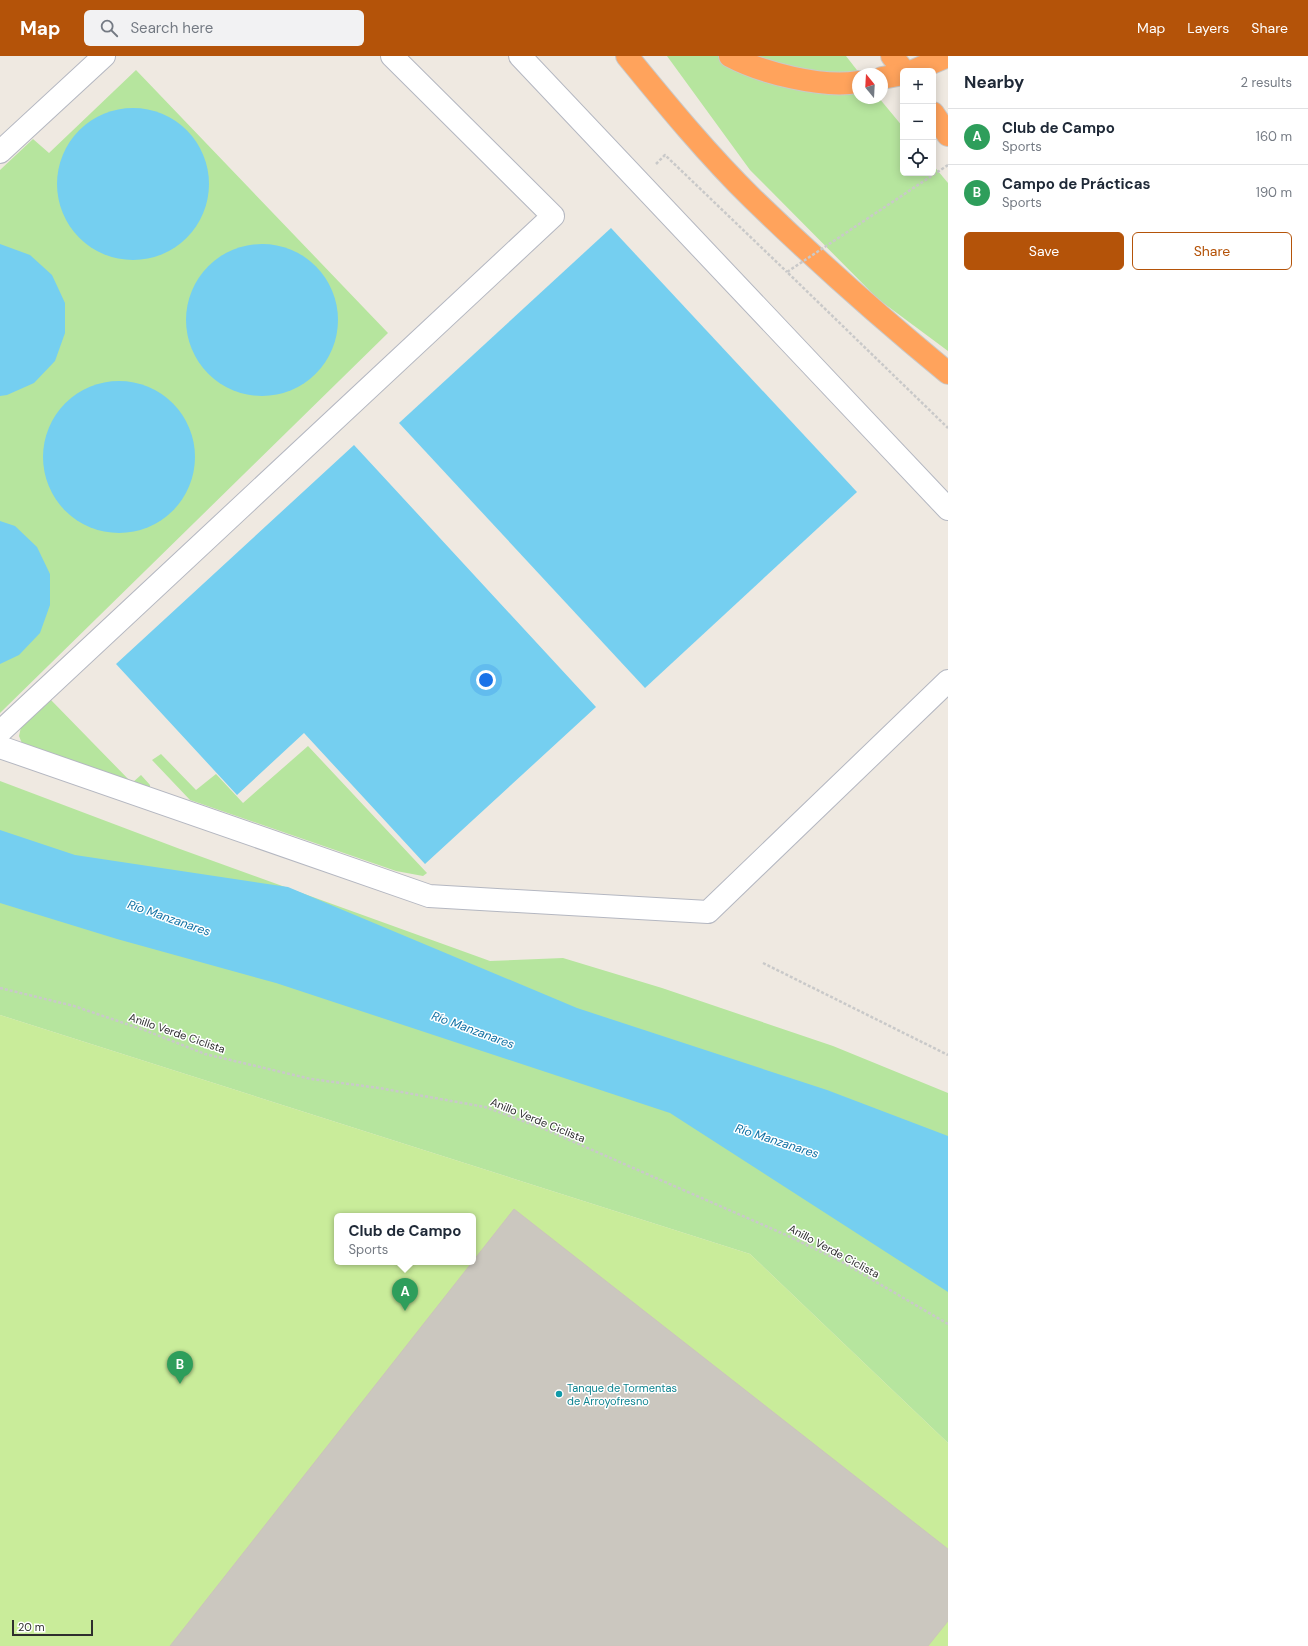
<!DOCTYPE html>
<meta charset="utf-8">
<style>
body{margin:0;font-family:"DM Sans",sans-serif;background:#f2f2f3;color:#1f2937}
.controls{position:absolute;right:12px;top:12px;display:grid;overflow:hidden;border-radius:6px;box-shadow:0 2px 10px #0003}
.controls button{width:36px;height:36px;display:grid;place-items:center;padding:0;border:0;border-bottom:1px solid #e0e1e3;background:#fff;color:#1f2937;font:20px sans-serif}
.compass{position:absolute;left:852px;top:12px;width:36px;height:36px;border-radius:50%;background:#fff;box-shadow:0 2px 10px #0003;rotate:342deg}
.scale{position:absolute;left:12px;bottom:10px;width:81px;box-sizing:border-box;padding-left:4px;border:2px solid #2e2e2e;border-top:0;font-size:11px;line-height:14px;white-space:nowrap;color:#2e2e2e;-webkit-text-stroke:3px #fff;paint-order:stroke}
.you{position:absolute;left:486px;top:624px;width:14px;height:14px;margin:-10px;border:3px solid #fff;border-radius:50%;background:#1a73e8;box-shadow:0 0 0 6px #1a73e833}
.badge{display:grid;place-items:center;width:26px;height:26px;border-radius:50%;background:#b45309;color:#fff;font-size:13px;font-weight:700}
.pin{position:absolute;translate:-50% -33px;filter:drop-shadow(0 1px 2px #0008)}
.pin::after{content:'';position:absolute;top:21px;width:14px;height:12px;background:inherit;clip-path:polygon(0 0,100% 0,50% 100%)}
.popup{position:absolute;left:334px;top:1157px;width:142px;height:52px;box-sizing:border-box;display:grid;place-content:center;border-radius:6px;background:#fff;filter:drop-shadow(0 1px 3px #0005);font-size:13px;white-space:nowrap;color:#747a83}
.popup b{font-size:15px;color:#1f2937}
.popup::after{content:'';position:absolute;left:50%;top:100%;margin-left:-8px;border:8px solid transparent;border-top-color:#fff}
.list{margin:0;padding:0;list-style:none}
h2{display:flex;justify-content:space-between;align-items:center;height:52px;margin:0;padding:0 16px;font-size:17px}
h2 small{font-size:13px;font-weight:400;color:#747a83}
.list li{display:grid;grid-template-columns:26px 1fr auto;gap:12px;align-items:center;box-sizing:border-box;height:56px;padding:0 16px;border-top:1px solid #e0e1e3}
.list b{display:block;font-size:15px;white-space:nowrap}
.list p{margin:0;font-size:13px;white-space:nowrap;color:#747a83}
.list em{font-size:13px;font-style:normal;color:#747a83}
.actions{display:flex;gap:8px;padding:12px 16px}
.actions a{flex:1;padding:9px 0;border:1px solid #b45309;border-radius:6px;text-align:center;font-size:14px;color:#b45309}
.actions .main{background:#b45309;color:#fff}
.icon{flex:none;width:22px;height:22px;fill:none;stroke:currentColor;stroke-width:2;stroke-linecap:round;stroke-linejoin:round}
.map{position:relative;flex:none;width:948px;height:1590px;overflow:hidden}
header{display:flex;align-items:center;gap:24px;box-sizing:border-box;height:56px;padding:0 20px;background:#b45309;color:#fff}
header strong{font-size:19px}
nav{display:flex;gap:22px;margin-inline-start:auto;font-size:14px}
.search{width:280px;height:36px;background:#f2f2f3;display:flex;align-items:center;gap:10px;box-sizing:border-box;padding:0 14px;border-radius:6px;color:#747a83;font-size:15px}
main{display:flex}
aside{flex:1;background:#fff}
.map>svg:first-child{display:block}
.green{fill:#b6e59e}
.pitch{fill:#c9ec9a;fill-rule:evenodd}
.water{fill:#75cff0}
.building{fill:#cbc7bf;stroke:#cbc5ba}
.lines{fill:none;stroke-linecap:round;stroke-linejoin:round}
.minor-casing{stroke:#b4b7c1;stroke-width:24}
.highway-casing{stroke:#c9c9c9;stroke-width:24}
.path{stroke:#c9c9c9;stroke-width:2.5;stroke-dasharray:3 2;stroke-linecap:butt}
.minor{stroke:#fff;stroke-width:22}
.highway{stroke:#ffa35c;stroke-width:22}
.path-bridge{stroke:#c9c9c9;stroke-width:2.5;stroke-dasharray:3 2;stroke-linecap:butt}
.culture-dot{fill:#0f9aa8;stroke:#fff;stroke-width:1.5}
.labels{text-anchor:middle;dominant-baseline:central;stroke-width:3;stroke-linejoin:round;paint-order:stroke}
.street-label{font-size:11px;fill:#2e2e2e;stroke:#fff}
.culture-label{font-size:11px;fill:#0d838f;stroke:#fff;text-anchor:start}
.water-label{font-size:12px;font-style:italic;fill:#0d6fa3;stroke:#fff}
</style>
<header>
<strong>Map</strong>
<div class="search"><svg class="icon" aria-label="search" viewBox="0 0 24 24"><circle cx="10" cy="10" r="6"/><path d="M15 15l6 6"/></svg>Search here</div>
<nav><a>Map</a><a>Layers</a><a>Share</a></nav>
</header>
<main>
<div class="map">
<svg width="948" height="1590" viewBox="0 0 948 1590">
<rect width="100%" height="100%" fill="#efe9e1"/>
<g class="green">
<polygon points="667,0 846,0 860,18 858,18 858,42 879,42 903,71 903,117 933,117 933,109 948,127 948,295 878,243 750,114"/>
<polygon points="136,14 388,277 0,657 0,114 33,83 49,97"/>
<polygon points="50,643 132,727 141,719 150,729 150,734 23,690 19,680 21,671"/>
<polygon points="308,690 427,817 423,820 396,815 190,744 152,704 161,698 196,734 216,718 243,747"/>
<polygon points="0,725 180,793 490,905 563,902 662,932 833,990 948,1037 948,1387 750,1198 0,959"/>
</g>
<path class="pitch" d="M0 959 750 1198 948 1387V1590H0ZM337 1160H473V1206H337Z"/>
<g class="water">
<circle cx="133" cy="128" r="76"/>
<polygon points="611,172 857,436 645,632 399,367"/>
<circle cx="262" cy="264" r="76"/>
<polygon points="0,188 30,199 52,219 65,247 65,277 55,305 34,327 7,339 0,340"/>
<circle cx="119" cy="401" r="76"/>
<polygon points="354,389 596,651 425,808 304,677 237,739 116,608"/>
<polygon points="0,465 15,470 37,491 50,518 50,549 40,577 19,599 0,608"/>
<polygon points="0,774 75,799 288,831 577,952 827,1034 948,1080 948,1236 670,1057 276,927 117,883 0,847"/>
</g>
<polygon class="building" points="514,1153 948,1493 948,1565 928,1590 170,1590"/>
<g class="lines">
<defs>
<g id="minor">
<polyline points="520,0 948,453"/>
<polyline points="0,96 104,0"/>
<polyline points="0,676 553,160 392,0"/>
<polyline points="0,691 429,840 708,856 948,625"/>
</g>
<g id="highway">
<path d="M627 0C667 49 708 99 753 143 816 204 881 262 948 317"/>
<path d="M730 0C762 17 822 32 858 26"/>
<polyline points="892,0 904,15"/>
<polyline points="913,15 948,0"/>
<polyline points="882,22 903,18"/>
<polyline points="933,57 948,79"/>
</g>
</defs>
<use href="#minor" class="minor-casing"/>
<use href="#highway" class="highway-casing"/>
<g class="path">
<polyline points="656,108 665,99 787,216"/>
<polyline points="763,907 948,999"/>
<polyline points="0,932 74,950 147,975 205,998 311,1023 379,1032 485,1051 542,1072 786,1179 842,1206 948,1268"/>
</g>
<use href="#minor" class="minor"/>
<use href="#highway" class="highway"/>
<polyline class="path-bridge" points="948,109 787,216 948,372"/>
</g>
<circle class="culture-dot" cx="559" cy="1338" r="4"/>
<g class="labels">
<g class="street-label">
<text transform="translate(177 977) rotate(19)">Anillo Verde Ciclista</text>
<text transform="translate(538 1064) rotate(22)">Anillo Verde Ciclista</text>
<text transform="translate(834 1195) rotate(28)">Anillo Verde Ciclista</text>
</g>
<g class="culture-label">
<text x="567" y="1332">Tanque de Tormentas<tspan x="567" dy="13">de Arroyofresno</tspan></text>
</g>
<g class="water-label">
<text transform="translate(169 862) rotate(19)">Río Manzanares</text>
<text transform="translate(473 974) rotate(20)">Río Manzanares</text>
<text transform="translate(777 1085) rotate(18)">Río Manzanares</text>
</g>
</g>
</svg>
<div class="controls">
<button>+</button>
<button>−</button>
<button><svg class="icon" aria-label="locate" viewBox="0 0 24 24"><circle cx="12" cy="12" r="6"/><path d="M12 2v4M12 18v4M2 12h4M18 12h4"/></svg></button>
</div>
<svg class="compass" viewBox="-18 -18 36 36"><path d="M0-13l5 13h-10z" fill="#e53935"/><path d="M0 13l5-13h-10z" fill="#747a83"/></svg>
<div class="scale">20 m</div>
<div class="you"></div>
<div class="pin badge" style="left:405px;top:1255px;background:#2e9e5b">A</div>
<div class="popup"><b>Club de Campo</b>Sports</div>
<div class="pin badge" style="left:180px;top:1328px;background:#2e9e5b">B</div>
</div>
<aside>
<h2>Nearby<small>2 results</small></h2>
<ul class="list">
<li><span class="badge" style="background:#2e9e5b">A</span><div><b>Club de Campo</b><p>Sports</p></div><em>160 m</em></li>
<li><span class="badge" style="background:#2e9e5b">B</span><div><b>Campo de Prácticas</b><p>Sports</p></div><em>190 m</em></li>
</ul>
<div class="actions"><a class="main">Save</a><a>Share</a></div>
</aside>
</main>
